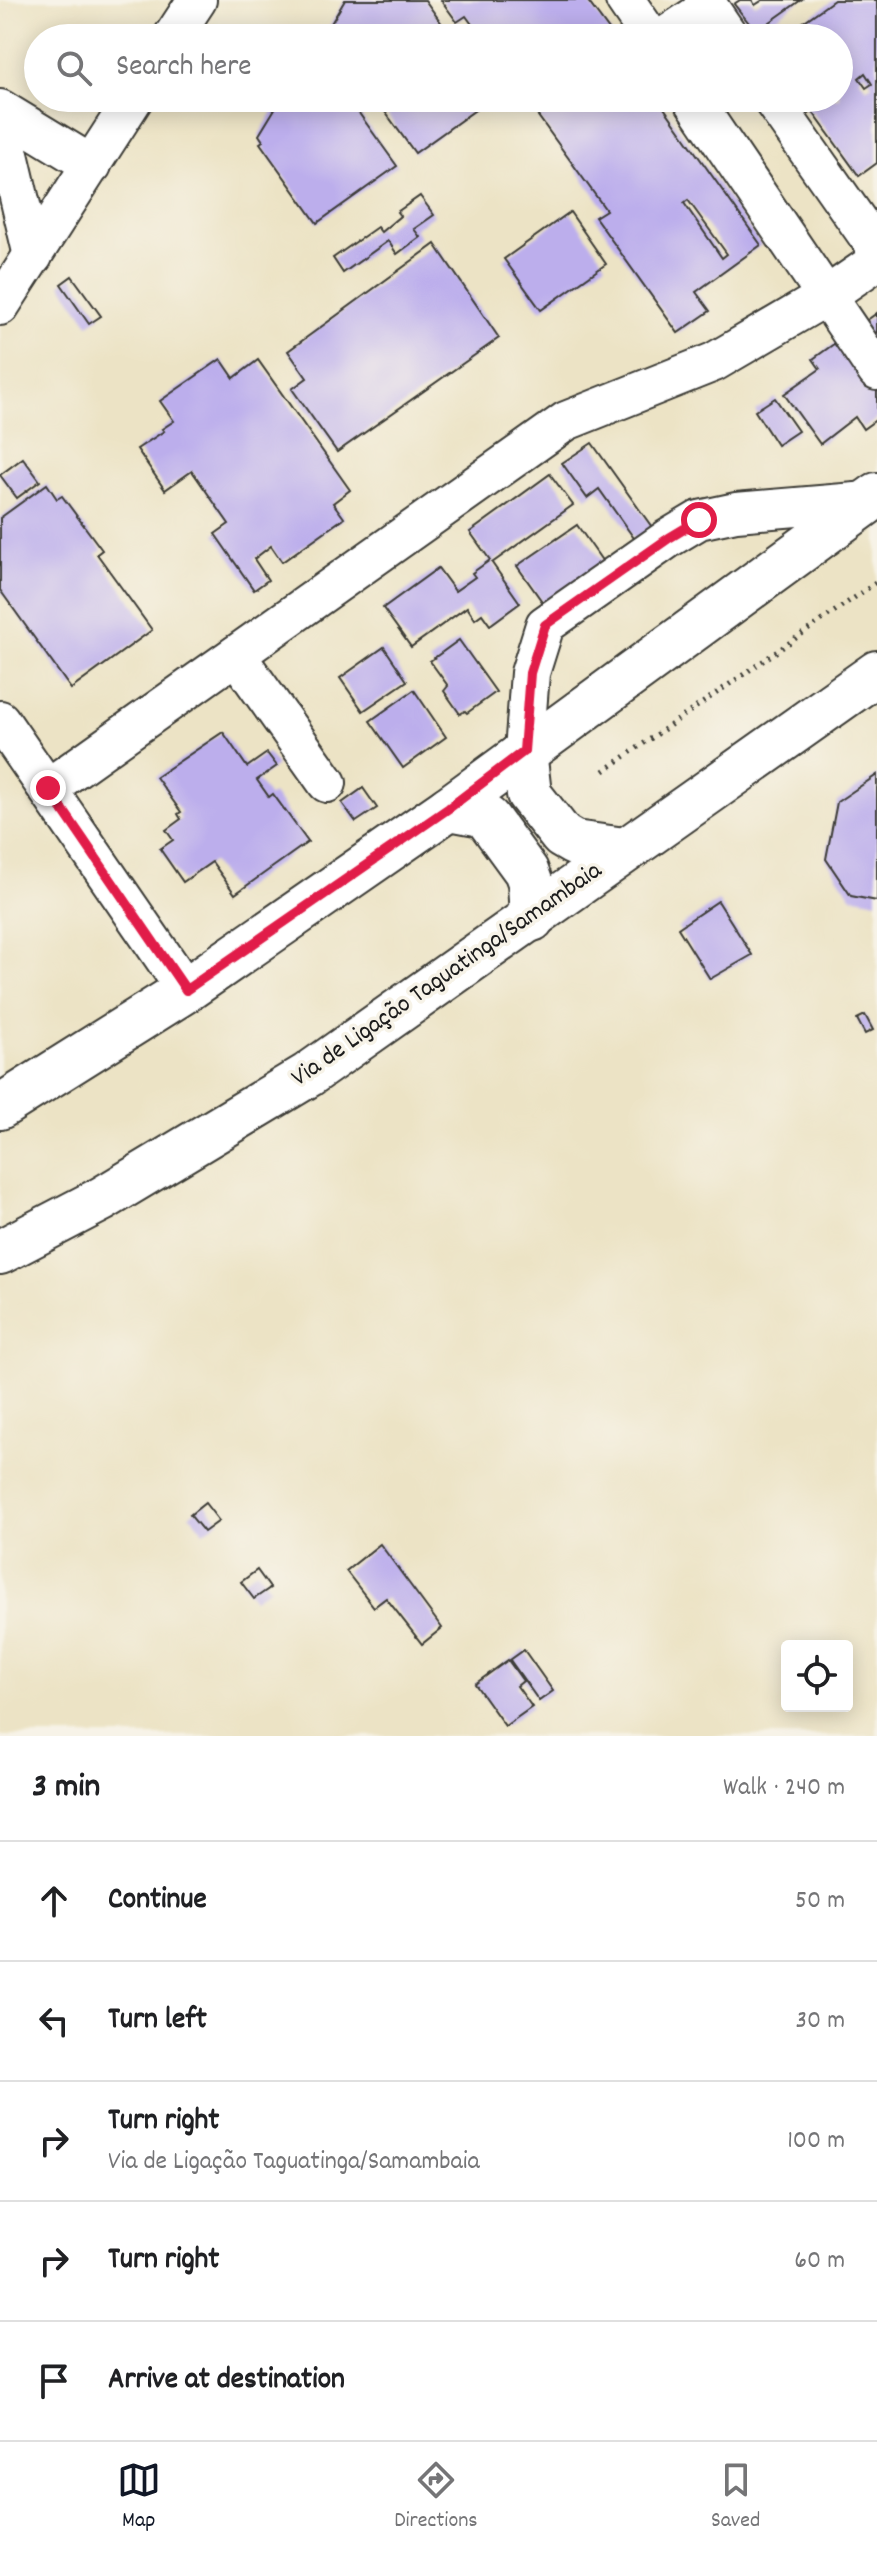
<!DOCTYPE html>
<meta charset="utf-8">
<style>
body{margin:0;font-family:Dekko,sans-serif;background:#f2f2f2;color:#202124}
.controls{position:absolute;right:24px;bottom:24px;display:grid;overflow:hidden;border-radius:8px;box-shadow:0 4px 20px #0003}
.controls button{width:72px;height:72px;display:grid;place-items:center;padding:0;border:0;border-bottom:2px solid #e0e0e0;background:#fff;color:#202124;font:40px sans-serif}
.stop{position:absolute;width:24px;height:24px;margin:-18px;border:6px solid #e11d48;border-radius:50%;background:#fff}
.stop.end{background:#e11d48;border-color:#fff;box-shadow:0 2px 8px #0008}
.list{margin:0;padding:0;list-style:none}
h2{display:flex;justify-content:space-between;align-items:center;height:104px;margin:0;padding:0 32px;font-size:34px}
h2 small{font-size:26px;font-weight:400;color:#757577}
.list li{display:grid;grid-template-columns:52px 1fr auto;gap:24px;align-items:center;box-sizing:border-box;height:120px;padding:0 32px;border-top:2px solid #e0e0e0}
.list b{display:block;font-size:30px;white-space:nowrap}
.list p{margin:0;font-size:26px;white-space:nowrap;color:#757577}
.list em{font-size:26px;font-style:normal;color:#757577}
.icon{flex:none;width:44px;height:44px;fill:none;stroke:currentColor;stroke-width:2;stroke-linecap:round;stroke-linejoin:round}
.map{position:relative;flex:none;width:877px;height:1736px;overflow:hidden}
.search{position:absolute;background:#fff;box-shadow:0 4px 20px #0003;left:24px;right:24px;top:24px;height:88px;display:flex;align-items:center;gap:20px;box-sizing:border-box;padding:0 28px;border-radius:44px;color:#757577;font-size:30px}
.sheet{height:704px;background:#fff}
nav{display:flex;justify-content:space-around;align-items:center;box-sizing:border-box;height:112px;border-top:2px solid #e0e0e0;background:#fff;font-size:22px;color:#757577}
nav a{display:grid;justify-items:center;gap:4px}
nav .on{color:#111827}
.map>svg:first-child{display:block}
.building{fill:#bcaeec;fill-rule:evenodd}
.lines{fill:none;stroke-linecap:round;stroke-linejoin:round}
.minor-casing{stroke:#3b3a35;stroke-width:42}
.major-casing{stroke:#3b3a35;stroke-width:48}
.path{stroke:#3b3a35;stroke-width:5;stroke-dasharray:2 6;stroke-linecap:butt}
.minor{stroke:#fff;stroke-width:38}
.major{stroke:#fff;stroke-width:44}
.route{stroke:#e11d48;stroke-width:10}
.labels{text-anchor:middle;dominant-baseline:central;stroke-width:7;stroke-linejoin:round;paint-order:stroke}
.street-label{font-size:26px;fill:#1c1c1c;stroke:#f7f3e8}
</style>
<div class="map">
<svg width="877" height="1736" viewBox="0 0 877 1736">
<rect width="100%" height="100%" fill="#f7f3e8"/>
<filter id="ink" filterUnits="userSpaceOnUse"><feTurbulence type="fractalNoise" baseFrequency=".0125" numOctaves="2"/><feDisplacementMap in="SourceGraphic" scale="16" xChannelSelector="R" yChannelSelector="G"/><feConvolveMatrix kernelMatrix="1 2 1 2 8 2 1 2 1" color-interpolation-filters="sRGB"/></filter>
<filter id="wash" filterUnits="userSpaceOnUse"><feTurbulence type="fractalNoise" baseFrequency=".006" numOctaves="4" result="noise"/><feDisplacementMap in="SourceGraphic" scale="32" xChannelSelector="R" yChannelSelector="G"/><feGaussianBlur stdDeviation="1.8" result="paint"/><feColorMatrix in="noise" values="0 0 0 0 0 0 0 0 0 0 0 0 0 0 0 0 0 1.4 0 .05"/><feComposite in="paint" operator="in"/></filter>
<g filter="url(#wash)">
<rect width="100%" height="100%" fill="#ece3c5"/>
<g id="blocks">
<g class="building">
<polygon points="345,0 425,0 452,38 332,38 330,35 333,33 329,27"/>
<polygon points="441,0 587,0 615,38 482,38 466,16 457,22"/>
<polygon points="740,0 752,0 755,5 763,0 801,0 756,32 734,4"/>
<path d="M834 0H877V163L859 176 812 111 809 114 798 98H839V38H781ZM865 73 872 84 866 88 859 78Z"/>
<polygon points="285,98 348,98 397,166 317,223 260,143 263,141 259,135 276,107 282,101 289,103"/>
<polygon points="375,98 492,98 415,153"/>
<path d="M525 98H657L761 245 696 292 710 311 678 333 595 217 606 210ZM688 200 727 254 722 258 684 203Z"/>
<polygon points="420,196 434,215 414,229 420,237 397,254 388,241 343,273 333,258 377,227 381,232 400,216 397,212"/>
<polygon points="570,212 606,264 541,310 504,259"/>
<polygon points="435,244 499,338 337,452 292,389 307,378 288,351"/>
<polygon points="72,276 101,316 89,324 61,284"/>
<polygon points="877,313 877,419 863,429 855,417 820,444 784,394 820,369 813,359"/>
<polygon points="221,359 234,378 258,360 350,490 333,503 344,518 282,562 271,546 254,559 268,580 254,590 215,534 229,524 192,471 165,490 137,449 164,431 162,429 174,421 160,401"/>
<polygon points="775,398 798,431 777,445 755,411"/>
<polygon points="592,443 654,530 636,541 599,489 587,498 562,463"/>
<polygon points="23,458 40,481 17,498 0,475"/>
<polygon points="550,474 573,505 492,563 520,603 490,625 482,614 475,619 467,607 411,647 383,608 438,568 455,591 475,577 472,573 490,560 470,532"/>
<polygon points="47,484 57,499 62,496 102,550 97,554 152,630 71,689 0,590 0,518"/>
<polygon points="577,525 622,589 563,631 517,566"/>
<polygon points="459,640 496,692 467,713 465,711 460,714 444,691 448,686 430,661"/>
<polygon points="384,647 407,681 363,711 340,678"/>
<polygon points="414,690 446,737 403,768 370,721"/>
<polygon points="223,732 247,767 267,753 277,766 257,780 269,797 273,794 308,842 235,894 212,862 183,882 160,849 173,840 166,830 181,819 178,814 181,812 156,777"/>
<polygon points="877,775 877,901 851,896 826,859 837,802"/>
<polygon points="363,788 377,808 356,822 342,803"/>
<polygon points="718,901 752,955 710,979 678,928"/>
<polygon points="865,1015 873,1030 865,1034 857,1019"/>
<polygon points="205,1503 219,1521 204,1532 190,1515"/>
<polygon points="380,1544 442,1628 422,1644 386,1598 374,1607 346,1571"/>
<polygon points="257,1570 270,1588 254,1599 241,1582"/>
<polygon points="524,1650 553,1691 539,1701 510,1660"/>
<polygon points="508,1660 523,1681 517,1686 532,1707 505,1726 475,1684"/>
</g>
</g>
</g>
<g filter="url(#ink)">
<use href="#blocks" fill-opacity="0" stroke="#3b3a35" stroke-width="2"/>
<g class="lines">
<defs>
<g id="minor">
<polyline points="625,0 651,38"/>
<polyline points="704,0 730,38"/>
<polyline points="172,38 197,0"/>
<polyline points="663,38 709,7"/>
<polyline points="692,98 877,371"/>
<polyline points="771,98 877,249"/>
<polyline points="0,109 92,165"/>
<polyline points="0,116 33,256"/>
<polyline points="0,306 134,98"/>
<polyline points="236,655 327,783"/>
<polyline points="0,720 186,990"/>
<polyline points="524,751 530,673 545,625 669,538 699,520 736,512 868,501"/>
<polyline points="48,788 566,421 714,362 825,297 877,261"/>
</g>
<g id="major">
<polyline points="524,751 529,794 562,836 574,843 624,850"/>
<polyline points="449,808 481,814 488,819 526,871 530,882 532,919"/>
<polyline points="0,1107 186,990 449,808 877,495"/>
<polyline points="0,1252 102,1199 308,1075 877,673"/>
</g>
</defs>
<use href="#minor" class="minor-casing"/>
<use href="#major" class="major-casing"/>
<polyline class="path" points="604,771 877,582"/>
<use href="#minor" class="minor"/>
<use href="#major" class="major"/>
</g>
</g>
<g class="lines" filter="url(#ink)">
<polyline class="route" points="48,788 186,990 449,808 524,751 530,673 545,625 669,538 699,520"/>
</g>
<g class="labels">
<g class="street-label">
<text transform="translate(447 975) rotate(-35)">Via de Ligação Taguatinga/Samambaia</text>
</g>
</g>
</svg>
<div class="controls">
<button><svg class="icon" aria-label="locate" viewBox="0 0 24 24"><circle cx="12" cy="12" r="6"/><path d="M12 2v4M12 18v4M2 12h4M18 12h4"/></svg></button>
</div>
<div class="stop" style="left:699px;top:520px"></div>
<div class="stop end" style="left:48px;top:788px"></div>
<div class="search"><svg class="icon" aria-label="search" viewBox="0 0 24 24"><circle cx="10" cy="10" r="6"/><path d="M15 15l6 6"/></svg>Search here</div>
</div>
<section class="sheet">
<h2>3 min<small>Walk · 240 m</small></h2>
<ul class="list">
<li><svg class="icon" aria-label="ahead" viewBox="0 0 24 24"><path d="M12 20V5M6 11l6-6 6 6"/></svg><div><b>Continue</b></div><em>50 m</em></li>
<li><svg class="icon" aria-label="left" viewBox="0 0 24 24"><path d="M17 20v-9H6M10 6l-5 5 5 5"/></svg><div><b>Turn left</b></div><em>30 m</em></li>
<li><svg class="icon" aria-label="right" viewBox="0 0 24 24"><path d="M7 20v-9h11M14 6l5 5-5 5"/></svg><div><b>Turn right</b><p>Via de Ligação Taguatinga/Samambaia</p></div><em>100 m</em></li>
<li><svg class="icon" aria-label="right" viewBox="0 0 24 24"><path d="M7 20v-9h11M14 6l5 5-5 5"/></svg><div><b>Turn right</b></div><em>60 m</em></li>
<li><svg class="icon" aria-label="arrive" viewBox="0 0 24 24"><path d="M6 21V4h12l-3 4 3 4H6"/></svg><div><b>Arrive at destination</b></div></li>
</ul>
</section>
<nav>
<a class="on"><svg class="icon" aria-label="map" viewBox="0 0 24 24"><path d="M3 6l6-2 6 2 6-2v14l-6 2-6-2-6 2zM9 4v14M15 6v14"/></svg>Map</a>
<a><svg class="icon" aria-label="directions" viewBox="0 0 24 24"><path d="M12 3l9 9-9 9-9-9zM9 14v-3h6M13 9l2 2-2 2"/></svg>Directions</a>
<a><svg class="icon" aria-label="saved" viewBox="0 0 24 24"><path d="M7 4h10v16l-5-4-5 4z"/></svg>Saved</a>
</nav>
